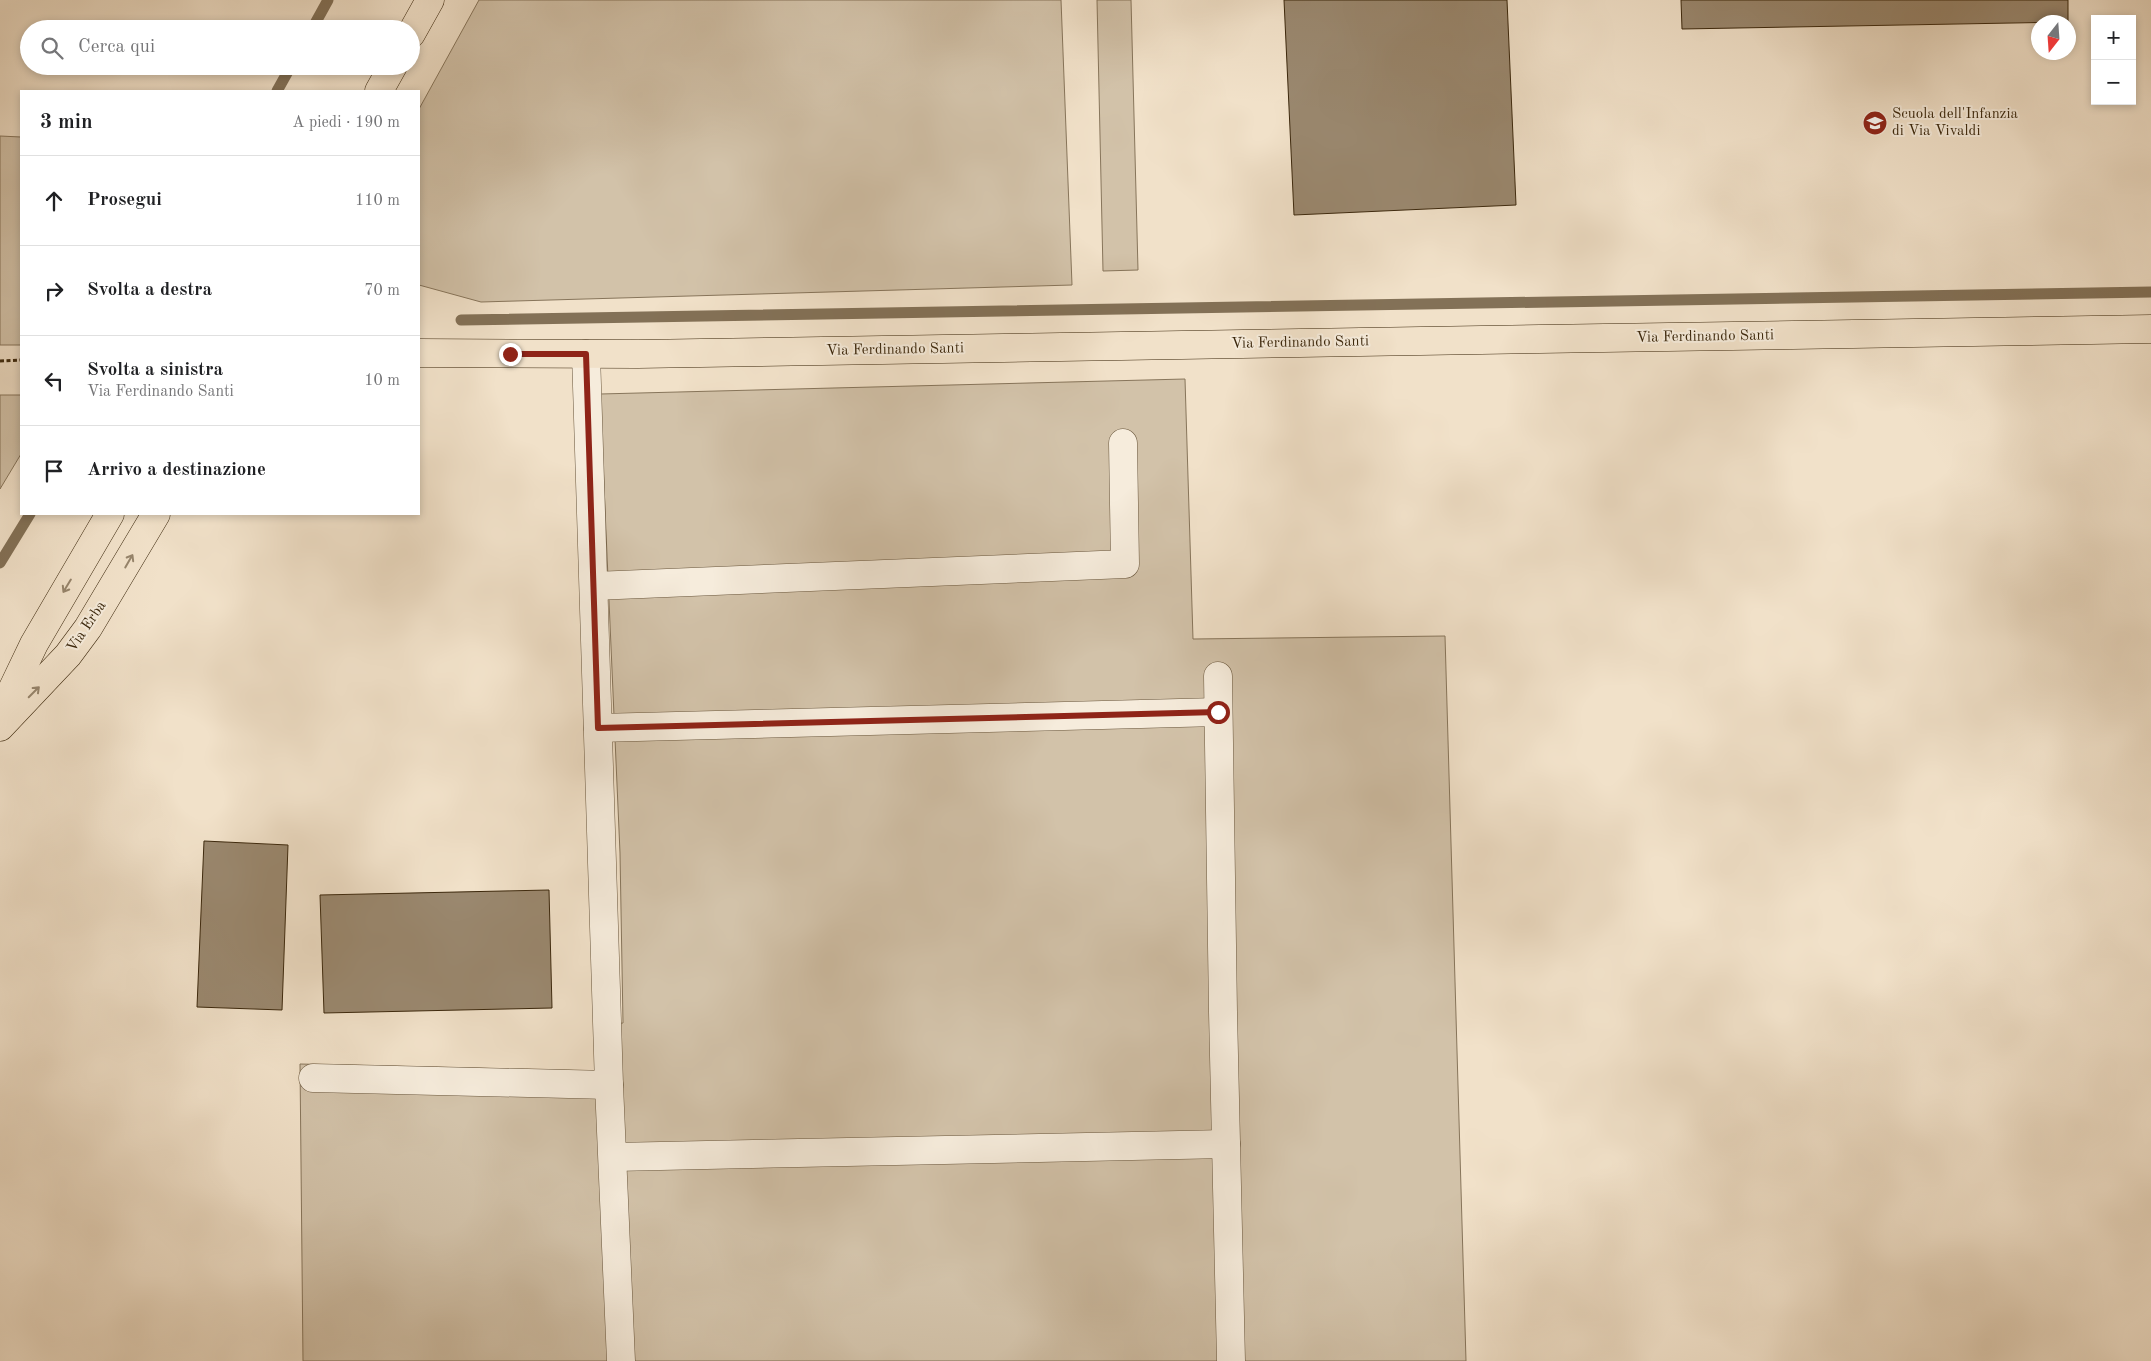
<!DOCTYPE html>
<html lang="it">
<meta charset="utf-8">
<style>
body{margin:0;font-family:"Old Standard TT",serif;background:#f6f6f6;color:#202124}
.controls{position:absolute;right:15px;top:15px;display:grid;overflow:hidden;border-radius:0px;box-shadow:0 2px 8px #0003}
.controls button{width:45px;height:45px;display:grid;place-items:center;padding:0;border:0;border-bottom:1px solid #e0e0e0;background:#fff;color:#202124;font:25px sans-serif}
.compass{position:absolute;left:2031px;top:15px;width:45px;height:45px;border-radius:50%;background:#fff;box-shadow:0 2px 8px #0003;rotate:197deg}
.stop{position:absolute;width:15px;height:15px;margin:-11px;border:4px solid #8f2418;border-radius:50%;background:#fff}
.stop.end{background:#8f2418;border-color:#fff;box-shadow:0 1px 5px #0008}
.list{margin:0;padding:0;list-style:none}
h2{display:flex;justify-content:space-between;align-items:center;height:65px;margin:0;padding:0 20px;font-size:21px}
h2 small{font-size:16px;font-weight:400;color:#757577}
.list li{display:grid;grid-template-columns:32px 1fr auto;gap:15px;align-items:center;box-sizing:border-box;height:90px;padding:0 20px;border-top:1px solid #e0e0e0}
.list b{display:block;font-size:19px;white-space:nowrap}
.list p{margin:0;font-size:16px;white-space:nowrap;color:#757577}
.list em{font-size:16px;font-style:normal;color:#757577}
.icon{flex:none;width:28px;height:28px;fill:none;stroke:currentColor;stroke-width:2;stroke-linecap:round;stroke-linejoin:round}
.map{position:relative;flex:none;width:2151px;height:1361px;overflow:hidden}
.search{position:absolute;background:#fff;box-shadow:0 2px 8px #0003;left:20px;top:20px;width:400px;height:55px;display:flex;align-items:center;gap:12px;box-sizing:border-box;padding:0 18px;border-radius:28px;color:#757577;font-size:19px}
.panel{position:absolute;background:#fff;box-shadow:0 2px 8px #0003;left:20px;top:90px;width:400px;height:425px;border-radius:0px}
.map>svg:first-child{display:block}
.green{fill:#d2c2a9;stroke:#87755b}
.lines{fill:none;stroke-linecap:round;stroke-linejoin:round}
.stream{stroke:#837157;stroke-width:11}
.building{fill:#9a886f;stroke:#3c280d}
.minor-casing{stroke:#69563c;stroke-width:29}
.major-casing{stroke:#3c280d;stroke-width:29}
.path{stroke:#3c280d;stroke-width:3;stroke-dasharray:4 2.5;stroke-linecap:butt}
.minor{stroke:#f6ecdc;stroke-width:28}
.major{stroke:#f1e1c9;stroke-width:28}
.oneway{stroke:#96846b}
.route{stroke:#8f2418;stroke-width:6}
.labels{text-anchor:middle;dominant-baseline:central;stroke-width:4;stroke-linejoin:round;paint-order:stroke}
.poi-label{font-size:15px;fill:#3c280d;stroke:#f6ecdc;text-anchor:start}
.street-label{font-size:15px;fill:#3c280d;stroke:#f6ecdc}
</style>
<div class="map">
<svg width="2151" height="1361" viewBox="0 0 2151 1361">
<rect width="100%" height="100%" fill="#f1e1c9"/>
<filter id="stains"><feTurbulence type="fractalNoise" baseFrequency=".004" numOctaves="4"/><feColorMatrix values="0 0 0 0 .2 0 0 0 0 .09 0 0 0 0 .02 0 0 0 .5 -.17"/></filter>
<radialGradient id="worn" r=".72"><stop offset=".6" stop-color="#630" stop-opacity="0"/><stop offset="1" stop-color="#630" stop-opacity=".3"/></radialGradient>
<g class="green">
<polygon points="479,0 1061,0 1072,285 481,302 419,285 419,109"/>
<polygon points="1097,0 1131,0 1138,270 1103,271"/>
<polygon points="0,136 21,137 21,345 0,345"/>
<polygon points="1185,379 1193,639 1445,636 1466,1361 303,1361 300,1064 595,1071 594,1026 623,1023 620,853 600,394"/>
<polygon points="0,395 21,395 21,454 0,489"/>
</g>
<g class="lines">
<g class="stream">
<polyline points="312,29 328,0"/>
<polyline points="277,91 291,66"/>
<polyline points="461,320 2151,292"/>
<polyline points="0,563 30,514"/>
</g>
</g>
<g class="building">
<polygon points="1284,0 1507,0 1516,205 1294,215"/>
<polygon points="1681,0 2068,0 2068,22 1682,29"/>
<polygon points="204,841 288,845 282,1010 197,1007"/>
<polygon points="549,890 552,1008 324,1013 320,895"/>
</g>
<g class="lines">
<defs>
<g id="minor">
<polyline points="586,354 609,1085 621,1361"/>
<polyline points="594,586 1125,564 1123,443"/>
<polyline points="1218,676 1223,1012 1231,1361"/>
<polyline points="598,728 1218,712"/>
<polyline points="313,1078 609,1085"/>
<polyline points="614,1157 1226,1144"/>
</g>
<g id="major">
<polyline points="411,34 430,0"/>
<polyline points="379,91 393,66"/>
<polyline points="419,353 638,354 2151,329"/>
<polyline points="0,715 34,644 110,514"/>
<polyline points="0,727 68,655 88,628 156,514"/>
</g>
</defs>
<use href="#minor" class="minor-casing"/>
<use href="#major" class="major-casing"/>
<polyline class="path" points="0,361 21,360"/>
<use href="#minor" class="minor"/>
<use href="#major" class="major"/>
</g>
<defs><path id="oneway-shaft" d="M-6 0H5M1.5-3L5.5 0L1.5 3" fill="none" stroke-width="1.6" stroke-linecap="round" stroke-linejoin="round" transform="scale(1.25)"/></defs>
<g class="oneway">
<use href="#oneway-shaft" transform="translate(129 561) rotate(-60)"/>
<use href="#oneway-shaft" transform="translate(67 586) rotate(121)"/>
<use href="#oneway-shaft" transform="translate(34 692) rotate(-45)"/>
</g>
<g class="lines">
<polyline class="route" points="510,354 586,354 598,728 1218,712"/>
</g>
<defs>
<symbol id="school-disc" viewBox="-11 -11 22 22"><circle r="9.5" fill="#8f2418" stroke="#f6ecdc"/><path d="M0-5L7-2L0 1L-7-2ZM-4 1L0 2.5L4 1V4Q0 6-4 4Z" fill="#fff"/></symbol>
</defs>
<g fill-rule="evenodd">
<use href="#school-disc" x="1861" y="109" width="28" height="28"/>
</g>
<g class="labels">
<g class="poi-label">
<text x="1892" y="114">Scuola dell'Infanzia<tspan x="1892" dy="17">di Via Vivaldi</tspan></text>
</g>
<g class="street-label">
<text transform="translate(1705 337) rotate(-1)">Via Ferdinando Santi</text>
<text transform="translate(1300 343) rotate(-1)">Via Ferdinando Santi</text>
<text transform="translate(895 350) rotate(-1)">Via Ferdinando Santi</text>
<text transform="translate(87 627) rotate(-56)">Via Erba</text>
</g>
</g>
<rect width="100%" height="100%" filter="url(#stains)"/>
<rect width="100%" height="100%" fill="url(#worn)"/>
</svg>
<div class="controls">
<button>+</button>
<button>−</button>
</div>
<svg class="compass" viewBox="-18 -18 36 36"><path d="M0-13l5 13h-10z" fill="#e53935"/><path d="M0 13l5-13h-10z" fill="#757577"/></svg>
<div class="stop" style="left:1218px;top:712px"></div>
<div class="stop end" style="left:510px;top:354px"></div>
<div class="search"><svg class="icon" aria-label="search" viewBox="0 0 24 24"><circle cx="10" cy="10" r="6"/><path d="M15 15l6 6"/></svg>Cerca qui</div>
<section class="panel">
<h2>3 min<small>A piedi · 190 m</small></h2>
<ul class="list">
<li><svg class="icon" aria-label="ahead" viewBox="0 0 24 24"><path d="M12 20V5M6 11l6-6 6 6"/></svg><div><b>Prosegui</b></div><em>110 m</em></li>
<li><svg class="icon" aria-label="right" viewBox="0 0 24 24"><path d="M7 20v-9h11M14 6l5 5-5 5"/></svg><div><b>Svolta a destra</b></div><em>70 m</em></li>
<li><svg class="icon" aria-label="left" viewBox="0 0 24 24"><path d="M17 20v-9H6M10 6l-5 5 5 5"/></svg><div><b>Svolta a sinistra</b><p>Via Ferdinando Santi</p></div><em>10 m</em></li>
<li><svg class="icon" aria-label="arrive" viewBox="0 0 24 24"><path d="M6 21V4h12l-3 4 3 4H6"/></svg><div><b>Arrivo a destinazione</b></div></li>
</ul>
</section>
</div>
